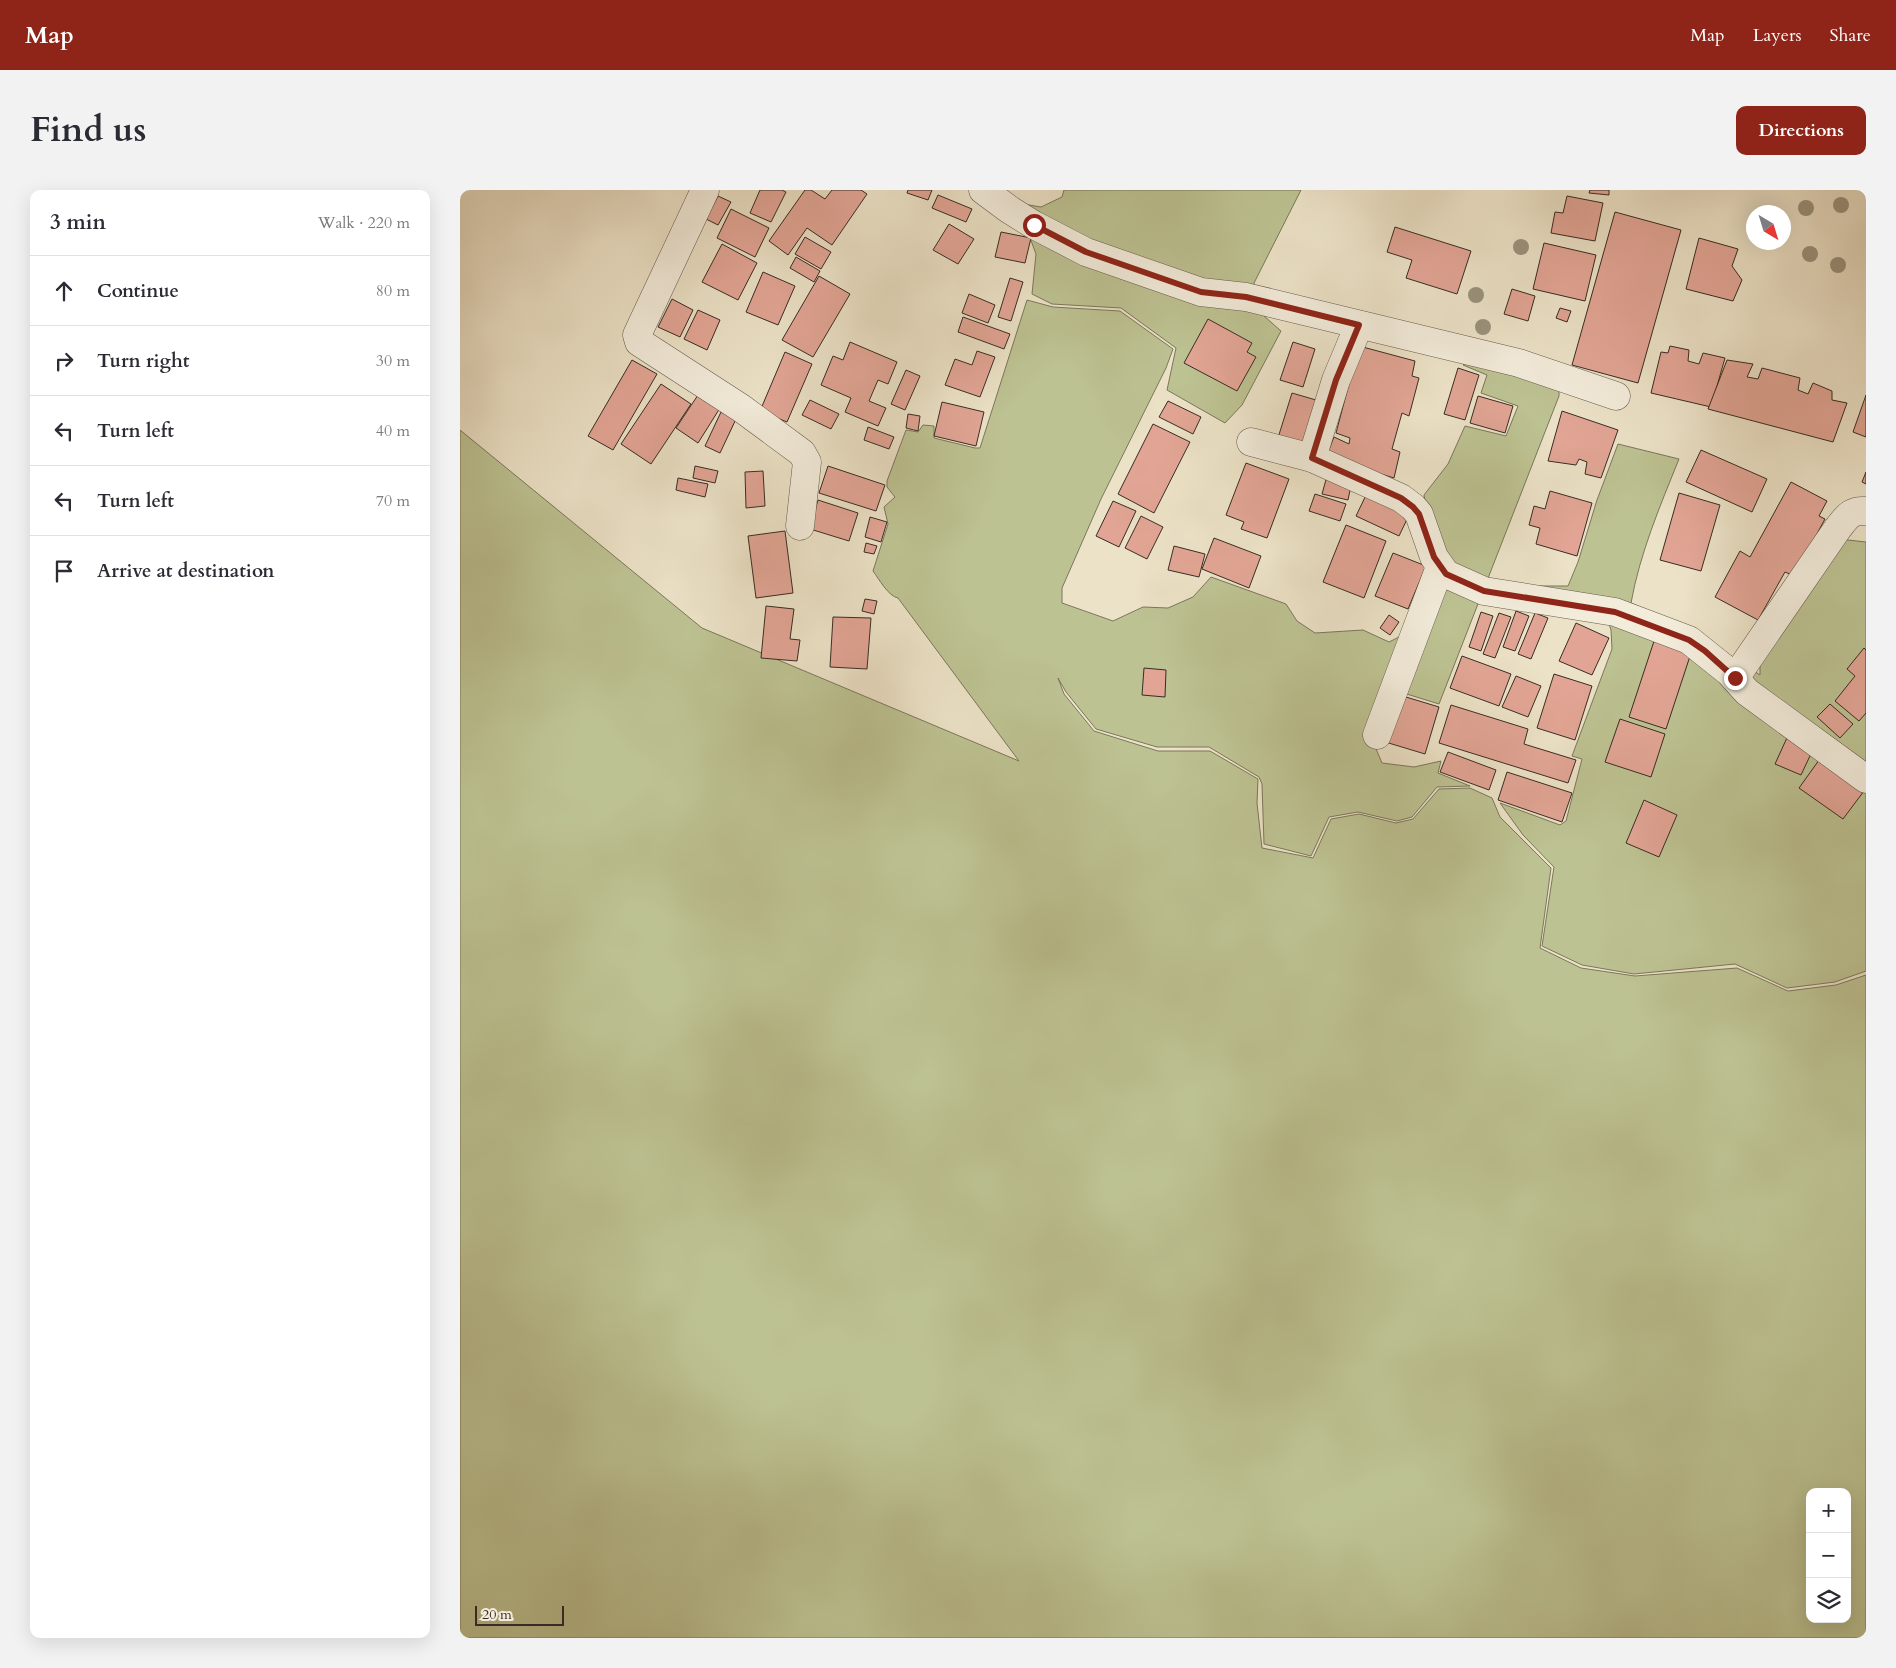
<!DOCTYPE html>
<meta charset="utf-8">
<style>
body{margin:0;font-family:Cardo,serif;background:#f2f2f3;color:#2b2b33}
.controls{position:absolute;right:15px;bottom:15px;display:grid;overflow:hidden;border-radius:10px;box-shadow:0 5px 20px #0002}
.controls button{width:45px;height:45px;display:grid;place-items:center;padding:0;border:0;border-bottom:1px solid #e1e1e2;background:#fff;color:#2b2b33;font:25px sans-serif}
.compass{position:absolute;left:1286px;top:15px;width:45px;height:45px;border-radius:50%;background:#fff;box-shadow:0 5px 20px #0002;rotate:142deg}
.scale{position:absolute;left:15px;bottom:12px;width:89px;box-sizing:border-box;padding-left:5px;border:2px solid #382c24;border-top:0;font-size:14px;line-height:18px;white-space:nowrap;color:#382c24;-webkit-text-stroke:4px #f3ecdb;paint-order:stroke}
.stop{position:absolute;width:15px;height:15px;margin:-11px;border:4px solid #8f2418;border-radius:50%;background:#fff}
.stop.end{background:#8f2418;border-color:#fff;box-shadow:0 1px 5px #0008}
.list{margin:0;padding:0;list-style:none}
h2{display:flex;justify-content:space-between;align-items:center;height:65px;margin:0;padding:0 20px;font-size:21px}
h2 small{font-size:16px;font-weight:400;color:#7c7c81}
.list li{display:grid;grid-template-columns:32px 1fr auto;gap:15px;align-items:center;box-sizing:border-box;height:70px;padding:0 20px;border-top:1px solid #e1e1e2}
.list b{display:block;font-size:19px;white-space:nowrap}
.list em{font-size:16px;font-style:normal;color:#7c7c81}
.icon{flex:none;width:28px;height:28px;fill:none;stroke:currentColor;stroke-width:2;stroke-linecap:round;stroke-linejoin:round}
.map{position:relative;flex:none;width:1406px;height:1448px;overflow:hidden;border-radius:10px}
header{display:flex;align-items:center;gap:30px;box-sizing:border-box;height:70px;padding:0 25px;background:#8f2418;color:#fff}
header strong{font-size:24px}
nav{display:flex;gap:28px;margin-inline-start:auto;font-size:18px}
.intro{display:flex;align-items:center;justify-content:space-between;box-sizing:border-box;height:120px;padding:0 30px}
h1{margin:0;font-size:35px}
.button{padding:12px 22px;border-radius:10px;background:#8f2418;color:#fff;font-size:18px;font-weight:700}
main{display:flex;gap:30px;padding:0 30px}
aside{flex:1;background:#fff;border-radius:10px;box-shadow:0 5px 20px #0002}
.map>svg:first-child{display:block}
.green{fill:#bdc292;stroke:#7a775b;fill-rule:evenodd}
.building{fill:#e2a595;stroke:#382c24}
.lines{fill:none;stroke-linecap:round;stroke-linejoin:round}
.minor-casing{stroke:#655a4d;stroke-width:29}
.minor{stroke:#f3ecdb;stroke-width:28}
.tree{fill:#9b937d}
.route{stroke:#8f2418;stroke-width:6}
</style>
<header>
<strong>Map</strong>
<nav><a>Map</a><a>Layers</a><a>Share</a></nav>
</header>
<div class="intro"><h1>Find us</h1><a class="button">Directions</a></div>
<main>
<aside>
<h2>3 min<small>Walk · 220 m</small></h2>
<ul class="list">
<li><svg class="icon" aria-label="ahead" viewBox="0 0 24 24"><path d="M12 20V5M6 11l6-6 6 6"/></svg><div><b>Continue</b></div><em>80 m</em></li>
<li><svg class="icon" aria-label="right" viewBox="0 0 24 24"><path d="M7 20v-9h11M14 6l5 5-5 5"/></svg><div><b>Turn right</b></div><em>30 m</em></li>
<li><svg class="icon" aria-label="left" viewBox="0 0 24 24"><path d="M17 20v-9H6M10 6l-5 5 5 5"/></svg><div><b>Turn left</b></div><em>40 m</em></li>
<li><svg class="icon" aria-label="left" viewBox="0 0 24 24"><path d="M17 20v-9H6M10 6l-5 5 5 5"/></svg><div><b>Turn left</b></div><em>70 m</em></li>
<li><svg class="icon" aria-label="arrive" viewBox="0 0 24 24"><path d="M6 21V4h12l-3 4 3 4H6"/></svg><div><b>Arrive at destination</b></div></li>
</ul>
</aside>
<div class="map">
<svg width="1406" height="1448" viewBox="0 0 1406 1448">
<rect width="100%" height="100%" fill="#ece2c7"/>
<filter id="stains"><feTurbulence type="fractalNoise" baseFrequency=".004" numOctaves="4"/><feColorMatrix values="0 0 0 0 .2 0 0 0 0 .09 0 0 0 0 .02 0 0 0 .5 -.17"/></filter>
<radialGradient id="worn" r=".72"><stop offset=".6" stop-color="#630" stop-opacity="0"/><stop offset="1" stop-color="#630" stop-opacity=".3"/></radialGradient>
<g class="green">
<polygon points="604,0 841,0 794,93 795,118 821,141 782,215 765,233 707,200 716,158 661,118 592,114 572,104 576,64 557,13 581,17 602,7"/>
<path d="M567 110 593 117 660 121 713 159 706 178 641 309 602 398V413L653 431 683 417 708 418 733 407 751 387 826 414 837 431 855 443 903 440 929 452 939 447 964 396 968 329 964 305 988 274 1005 236 1046 246 1058 216 1021 203 1027 185 1003 175 1014 165 1099 194V206L979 514 937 501 914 554 922 573 954 577 981 571 978 583 1010 596 977 597 952 627 937 631 898 622 869 627 851 666 804 654 802 594 799 587 749 557H697L636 539 606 502 598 488 604 504 634 541 698 561H750L798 589 797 613 802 658 853 668 871 629 899 624 936 633 953 629 979 599 1010 598 1032 608 1040 627 1091 678 1080 758 1121 778 1175 786 1277 778 1328 801 1376 795 1406 785V1448H0V240L242 438 559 571 438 408C428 406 419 389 413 381L428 334 424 317 435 307 427 297V291L446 240 458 242 463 235 474 236V248L515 258H520ZM1350 1302H1387V1429H1350Z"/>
<path d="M1158 254 1219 269C1200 316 1180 363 1171 413L1226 436 1300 485V465L1379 349 1406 352V781L1375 792 1327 798 1275 774 1174 784 1122 775 1082 756 1094 677 1063 645 1040 613 1100 635 1106 631 1122 569 1112 566 1152 459 1151 440 1146 425 1070 396H1108L1118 372 1137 310Z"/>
</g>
<g class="building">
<polygon points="300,0 322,0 326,2 311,32 290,23"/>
<polygon points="345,0 351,0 365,9 372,0 401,0 407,4 372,55 347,38 328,65 309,51"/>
<polygon points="448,0 472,0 468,10 447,3"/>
<polygon points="1130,0 1149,0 1149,5 1129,3"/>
<polygon points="478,5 512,19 506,32 472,18"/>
<polygon points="258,6 271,12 258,35 246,29"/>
<polygon points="1107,6 1143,13 1135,51 1091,43 1095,22 1103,23"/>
<polygon points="271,19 309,38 295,67 257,48"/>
<polygon points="1155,22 1221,40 1178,193 1112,175"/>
<polygon points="489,34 514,49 498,74 473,60"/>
<polygon points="935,37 1011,61 997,104 946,88 952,70 927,62"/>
<polygon points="541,42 571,48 565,73 535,67"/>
<polygon points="345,47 371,62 361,79 335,64"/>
<polygon points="1239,48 1278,59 1272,76 1282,90 1273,111 1226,99"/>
<polygon points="1084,53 1136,65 1125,111 1073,99"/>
<polygon points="262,54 297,73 278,110 242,92"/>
<polygon points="336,67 360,81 354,92 330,78"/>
<polygon points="303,82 335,96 318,135 286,122"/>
<polygon points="359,86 390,104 353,167 322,150"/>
<polygon points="550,88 563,92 551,131 538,127"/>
<polygon points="1052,99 1075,106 1068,131 1044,124"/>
<polygon points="509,104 535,115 528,133 502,123"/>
<polygon points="212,109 233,120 220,147 198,137"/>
<polygon points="1100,118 1111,121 1107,132 1096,128"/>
<polygon points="238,120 260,130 247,160 224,149"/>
<polygon points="503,127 550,144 544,159 498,142"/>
<polygon points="748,129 792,153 787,162 796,167 777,201 724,173"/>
<polygon points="390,152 437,172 428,194 418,190 409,211 426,218 418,236 385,222 391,208 361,195 373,166 383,170"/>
<polygon points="833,152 855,159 843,197 820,190"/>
<polygon points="899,156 955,171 952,186 959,188 949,226 942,223 932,259 940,262 934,288 866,267 874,247 889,254 890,248 876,243"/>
<polygon points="1210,156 1229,160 1228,171 1239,174 1243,163 1265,168 1251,217 1191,203 1201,162 1208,163"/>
<polygon points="517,161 535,167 520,207 485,195 495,169 512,175"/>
<polygon points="325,162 352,174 327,232 300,221"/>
<polygon points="172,170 197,184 153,260 128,246"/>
<polygon points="1267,170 1293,174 1287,187 1298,189 1302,178 1340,188 1338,200 1348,204 1353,193 1372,201 1372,210 1387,213 1373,252 1248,219"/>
<polygon points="998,178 1019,185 1005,230 984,224"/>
<polygon points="446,180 460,186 445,220 431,214"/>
<polygon points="201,194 231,214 191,274 161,254"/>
<polygon points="832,203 856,210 841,259 817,251"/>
<polygon points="238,205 260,218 238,253 216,238"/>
<polygon points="1406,205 1406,247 1393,242"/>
<polygon points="1018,206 1053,216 1045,243 1010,233"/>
<polygon points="350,210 379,224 371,239 342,225"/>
<polygon points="708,211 741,227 733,244 699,227"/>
<polygon points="482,212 524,222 516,256 474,246"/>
<polygon points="1102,221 1158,240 1141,288 1125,284 1127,272 1119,269 1116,275 1088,271"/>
<polygon points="261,222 276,229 260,263 245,256"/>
<polygon points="448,224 460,226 458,241 446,238"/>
<polygon points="693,234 730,252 694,323 658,304"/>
<polygon points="408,237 434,247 429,259 404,250"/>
<polygon points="1241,260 1307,289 1292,322 1226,292"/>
<polygon points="786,273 829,289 807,348 781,339 784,332 766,325"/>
<polygon points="235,276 258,281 255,293 233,288"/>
<polygon points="368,276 425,295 416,321 359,303"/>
<polygon points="303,281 305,316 286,318 285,282"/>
<polygon points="1406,282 1406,294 1402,292"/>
<polygon points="867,286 892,291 888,310 862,304"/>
<polygon points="218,288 248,294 245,307 216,300"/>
<polygon points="1331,292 1367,311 1359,326 1365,329 1334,386 1325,382 1298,430 1255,407 1280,361 1290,367"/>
<polygon points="908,301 951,321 939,346 896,326"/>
<polygon points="1090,301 1132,313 1117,366 1076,354 1080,338 1069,335 1074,316 1085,319"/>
<polygon points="1219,303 1260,315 1241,381 1200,370"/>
<polygon points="855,304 886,314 880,331 849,321"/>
<polygon points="358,310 398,323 389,351 350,339"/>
<polygon points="653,311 676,321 659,357 636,346"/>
<polygon points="681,326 703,337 687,369 665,358"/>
<polygon points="410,327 427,332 421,352 405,347"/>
<polygon points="886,335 926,351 904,408 863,392"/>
<polygon points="325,341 333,403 296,408 288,346"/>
<polygon points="754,348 801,366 789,398 742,379"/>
<polygon points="406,353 417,356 414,364 404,362"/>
<polygon points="714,356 745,364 739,387 708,380"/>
<polygon points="933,363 966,376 948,419 915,406"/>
<polygon points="405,409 417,411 414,424 402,421"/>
<polygon points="306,416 334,419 330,449 340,450 337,471 301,468"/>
<polygon points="1056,421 1069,426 1055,461 1043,457"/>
<polygon points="1021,422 1033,426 1021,461 1009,457"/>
<polygon points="1039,423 1051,427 1035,468 1023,464"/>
<polygon points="1075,423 1088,428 1071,469 1058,464"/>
<polygon points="929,425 939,432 930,445 920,438"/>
<polygon points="373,427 411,428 407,479 370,477"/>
<polygon points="1116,433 1149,448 1132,485 1099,471"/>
<polygon points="1197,442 1234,454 1206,539 1169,527"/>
<polygon points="1404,458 1406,460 1406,523 1399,531 1375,511 1395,486 1387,479"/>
<polygon points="1002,466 1051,484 1039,516 990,498"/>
<polygon points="684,478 706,480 705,507 682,505"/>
<polygon points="1094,484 1132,496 1115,550 1077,538"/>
<polygon points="1056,486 1081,496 1068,527 1042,517"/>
<polygon points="936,504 979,517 965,564 922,551"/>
<polygon points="1370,514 1393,534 1380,548 1357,527"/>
<polygon points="991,515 1068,539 1064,554 1116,570 1108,593 979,553"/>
<polygon points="1160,529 1205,544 1191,587 1145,572"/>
<polygon points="1331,539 1357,551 1341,585 1315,574"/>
<polygon points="1367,559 1404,601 1383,629 1339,598"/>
<polygon points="988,562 1036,580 1029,600 980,582"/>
<polygon points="1047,582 1112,603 1102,632 1038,610"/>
<polygon points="1184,610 1217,625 1199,667 1166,653"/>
</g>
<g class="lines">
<defs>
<g id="minor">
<polyline points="245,0 177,145 179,152 281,218 342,263 347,272 340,336"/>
<polyline points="523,0 550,20 574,35 626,62 741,102 786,107 1059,173 1156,206"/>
<polyline points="791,252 852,268 941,308 953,317 959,324 974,367 986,384 1024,401 1155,422 1229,450 1269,482 1287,502 1406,589"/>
<polyline points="852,268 876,190 899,135"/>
<path d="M1275 488 1378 338C1387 327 1390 320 1406 321"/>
<polyline points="917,545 980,377"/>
</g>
</defs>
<use href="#minor" class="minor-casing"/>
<use href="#minor" class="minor"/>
</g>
<g class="tree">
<circle cx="1381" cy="15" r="8"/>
<circle cx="1346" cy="18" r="8"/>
<circle cx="1061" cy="57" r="8"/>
<circle cx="1350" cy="64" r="8"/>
<circle cx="1378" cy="75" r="8"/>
<circle cx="1016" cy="105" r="8"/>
<circle cx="1023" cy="137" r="8"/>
</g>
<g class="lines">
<polyline class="route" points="574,35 626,62 741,102 786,107 899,135 876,190 852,268 941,308 953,317 959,324 974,367 986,384 1024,401 1155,422 1229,450 1245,461 1275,488"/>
</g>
<rect width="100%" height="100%" filter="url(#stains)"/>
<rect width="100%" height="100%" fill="url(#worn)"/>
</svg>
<div class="controls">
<button>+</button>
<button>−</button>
<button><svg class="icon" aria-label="layers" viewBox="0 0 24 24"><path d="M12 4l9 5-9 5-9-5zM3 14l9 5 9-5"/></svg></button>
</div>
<svg class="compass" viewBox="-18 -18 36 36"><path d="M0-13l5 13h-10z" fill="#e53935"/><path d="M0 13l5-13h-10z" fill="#7c7c81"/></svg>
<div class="scale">20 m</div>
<div class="stop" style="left:574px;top:35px"></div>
<div class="stop end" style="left:1275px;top:488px"></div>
</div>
</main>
